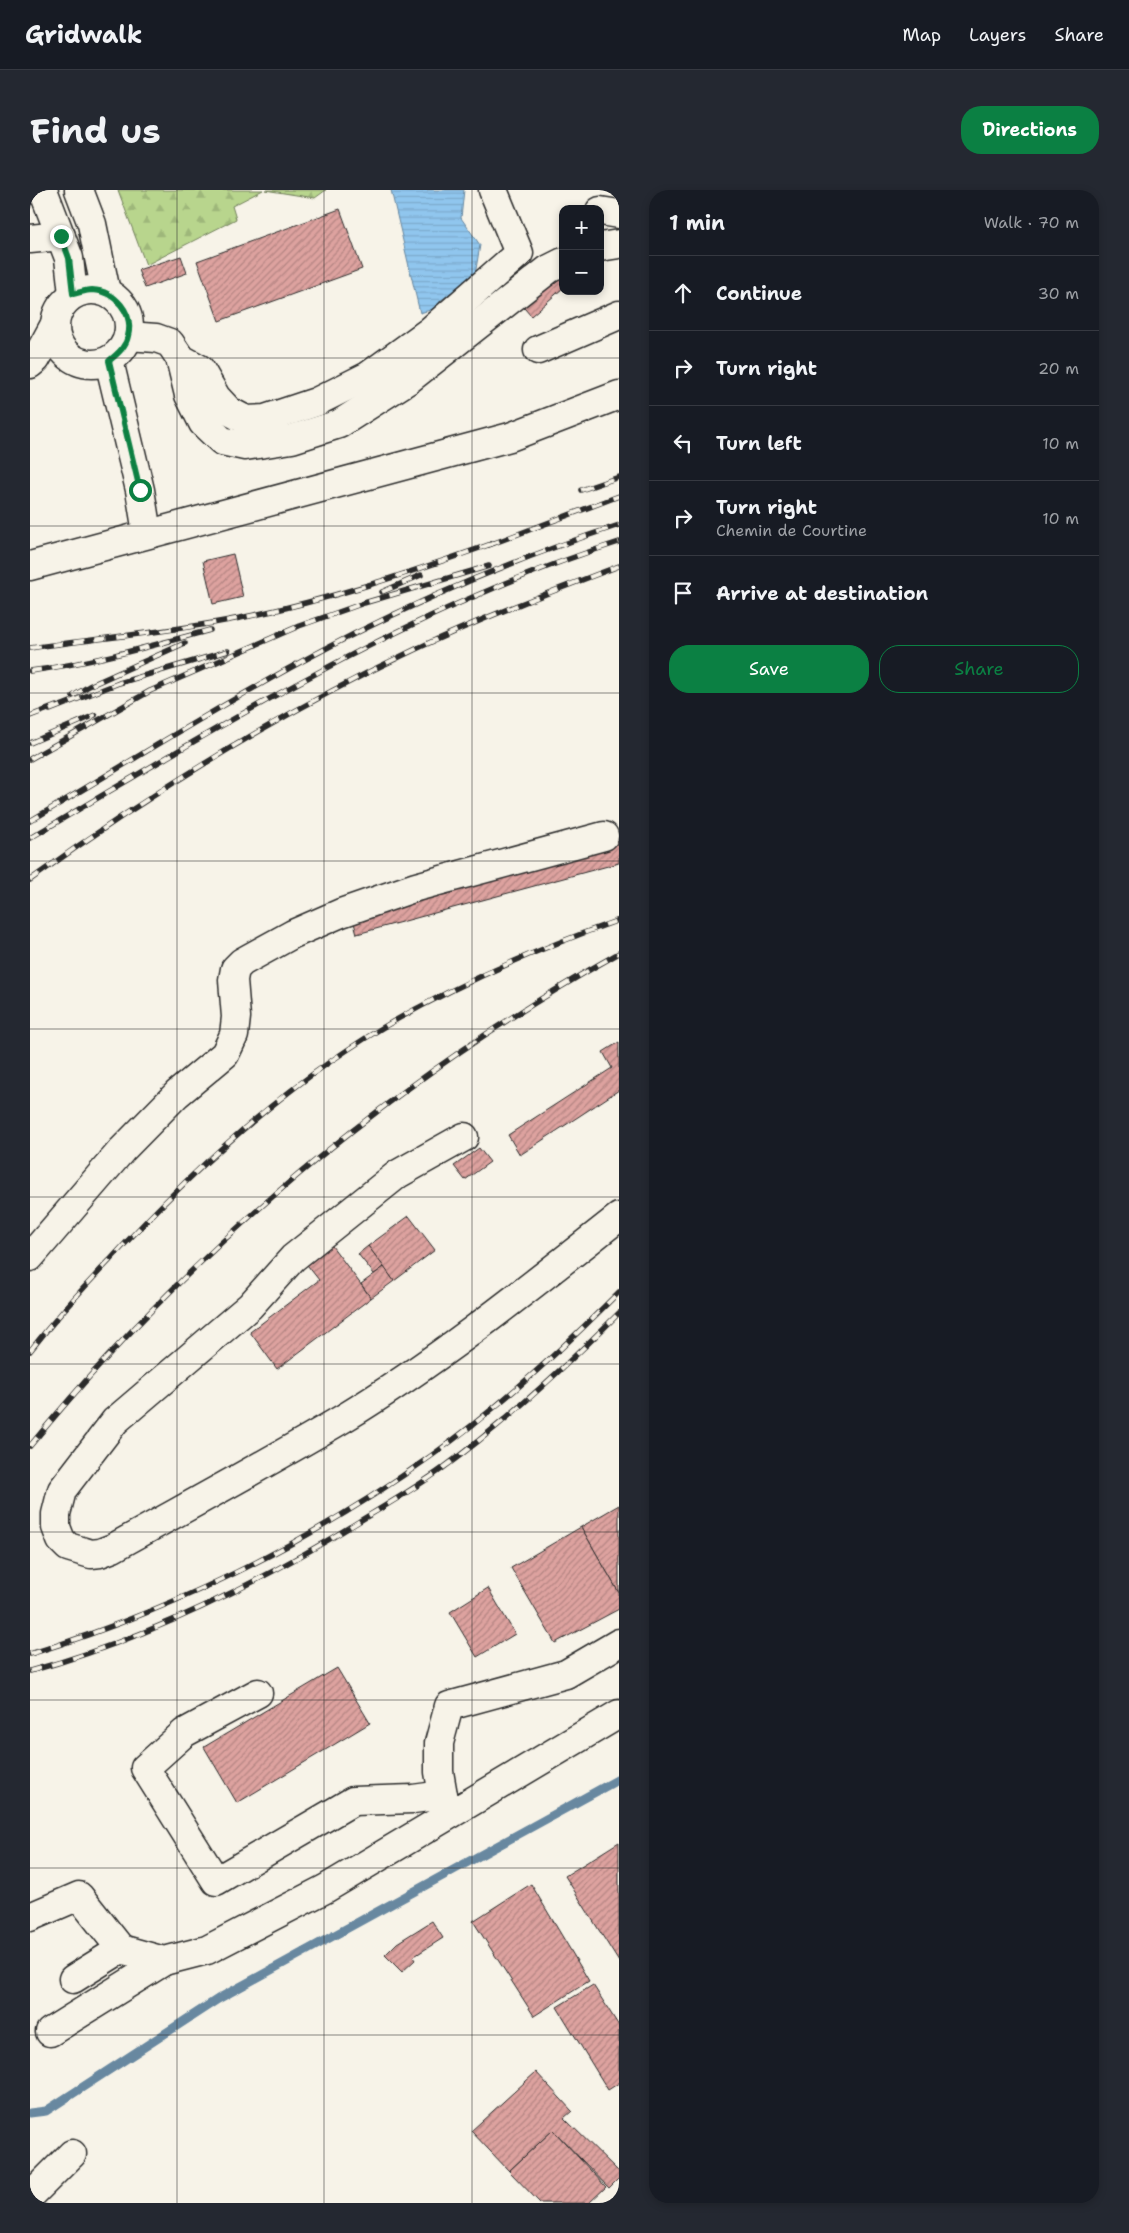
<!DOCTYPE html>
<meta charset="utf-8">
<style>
body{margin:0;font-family:"Shantell Sans",sans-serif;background:#242831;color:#f1f3f6}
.controls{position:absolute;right:15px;top:15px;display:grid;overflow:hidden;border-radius:10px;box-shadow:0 2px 8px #0003}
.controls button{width:45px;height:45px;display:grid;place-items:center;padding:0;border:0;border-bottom:1px solid #363941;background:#171b24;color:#f1f3f6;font:25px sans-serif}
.stop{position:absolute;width:15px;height:15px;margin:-11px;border:4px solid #0b8043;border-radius:50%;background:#fff}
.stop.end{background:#0b8043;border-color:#fff;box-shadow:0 1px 5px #0008}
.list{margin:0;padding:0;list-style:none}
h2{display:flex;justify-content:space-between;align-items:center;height:65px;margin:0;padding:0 20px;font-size:21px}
h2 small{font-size:16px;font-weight:400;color:#9ea1a6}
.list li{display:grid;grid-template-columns:32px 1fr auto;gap:15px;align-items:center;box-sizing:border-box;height:75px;padding:0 20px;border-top:1px solid #363941}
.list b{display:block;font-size:19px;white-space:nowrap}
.list p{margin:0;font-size:16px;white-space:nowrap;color:#9ea1a6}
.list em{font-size:16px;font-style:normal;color:#9ea1a6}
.actions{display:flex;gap:10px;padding:15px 20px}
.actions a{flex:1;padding:11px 0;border:1px solid #0b8043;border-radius:20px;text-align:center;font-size:18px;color:#0b8043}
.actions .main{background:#0b8043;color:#fff}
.icon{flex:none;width:28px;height:28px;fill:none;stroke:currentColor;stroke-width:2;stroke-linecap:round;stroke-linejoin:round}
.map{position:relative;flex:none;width:589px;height:2013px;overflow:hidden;border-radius:20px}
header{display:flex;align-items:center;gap:30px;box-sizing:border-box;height:70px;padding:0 25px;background:#171b24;border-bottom:1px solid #363941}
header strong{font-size:24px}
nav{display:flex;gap:28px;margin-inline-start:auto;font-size:18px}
.intro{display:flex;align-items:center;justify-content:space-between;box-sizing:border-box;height:120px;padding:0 30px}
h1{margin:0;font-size:35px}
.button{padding:12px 22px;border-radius:20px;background:#0b8043;color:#fff;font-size:18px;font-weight:700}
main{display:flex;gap:30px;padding:0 30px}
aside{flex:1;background:#171b24;border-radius:20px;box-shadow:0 2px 8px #0003}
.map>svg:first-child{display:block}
.forest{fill:url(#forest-firs);stroke:#72805c}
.water{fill:url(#water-rules);stroke:#6888a0}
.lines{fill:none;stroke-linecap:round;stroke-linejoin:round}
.stream{stroke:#6888a0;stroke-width:9}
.building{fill:url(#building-hatch);stroke:#2b2b2b}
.minor-casing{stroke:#2b2b2b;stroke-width:31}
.minor{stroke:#f7f3e8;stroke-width:28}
.rail-casing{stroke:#2b2b2b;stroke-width:5.5}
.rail{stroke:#f7f3e8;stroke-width:4;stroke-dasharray:11;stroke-linecap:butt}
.route{stroke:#0b8043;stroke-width:6}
.grid{fill:none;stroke:#2b2b2b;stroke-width:1;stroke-opacity:0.55}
</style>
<header>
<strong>Gridwalk</strong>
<nav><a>Map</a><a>Layers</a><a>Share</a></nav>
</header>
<div class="intro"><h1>Find us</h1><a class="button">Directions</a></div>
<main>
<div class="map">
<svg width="589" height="2013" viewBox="0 0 589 2013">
<defs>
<pattern id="forest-firs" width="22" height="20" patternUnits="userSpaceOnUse" patternTransform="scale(1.25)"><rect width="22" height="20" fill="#b8d58d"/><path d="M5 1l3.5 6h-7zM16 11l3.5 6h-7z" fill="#9eb77a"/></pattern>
<pattern id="water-rules" width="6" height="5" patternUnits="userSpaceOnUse" patternTransform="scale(1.25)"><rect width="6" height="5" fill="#90c6ee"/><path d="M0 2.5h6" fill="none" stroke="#7caacc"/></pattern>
<pattern id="building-hatch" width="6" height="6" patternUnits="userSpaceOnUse" patternTransform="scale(1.25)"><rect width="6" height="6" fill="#dda29f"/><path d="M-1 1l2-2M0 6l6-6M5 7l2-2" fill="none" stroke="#b38482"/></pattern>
</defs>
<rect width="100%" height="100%" fill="#f7f3e8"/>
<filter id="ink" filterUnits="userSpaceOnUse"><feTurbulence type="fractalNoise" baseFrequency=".02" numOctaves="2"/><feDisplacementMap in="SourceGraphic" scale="10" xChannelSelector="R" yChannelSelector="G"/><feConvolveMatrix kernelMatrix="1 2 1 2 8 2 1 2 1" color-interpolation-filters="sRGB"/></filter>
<g filter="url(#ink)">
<g class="forest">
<polygon points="88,0 233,0 202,16 206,29 116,75"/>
<polygon points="235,0 296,0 285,8"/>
</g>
<polygon class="water" points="361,0 434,0 431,28 450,55 445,85 410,111 407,118 390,123"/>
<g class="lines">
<polyline class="stream" points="0,1923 16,1921 188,1809 589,1589"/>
</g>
<g class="building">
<polygon points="310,19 332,79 189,131 167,71"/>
<polygon points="151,66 157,83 115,98 108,80"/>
<polygon points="533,79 533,98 501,126 488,111"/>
<polygon points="203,364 213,407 183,414 173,371"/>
<polygon points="589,649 589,673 327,744 322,725"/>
<polygon points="589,852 589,900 490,965 478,945 582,878 573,862"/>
<polygon points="449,958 460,972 435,990 424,976"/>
<polygon points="379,1026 405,1060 364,1091 338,1056"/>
<polygon points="299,1052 341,1108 247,1179 220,1142 289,1090 274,1071"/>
<polygon points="338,1056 354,1077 344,1084 328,1064"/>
<polygon points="354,1077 364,1091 341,1108 331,1094"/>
<polygon points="589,1315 589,1403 551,1337"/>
<polygon points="551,1337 589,1403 589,1419 525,1453 481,1378"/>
<polygon points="458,1398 485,1444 447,1467 420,1422"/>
<polygon points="307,1478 340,1533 207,1613 174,1557"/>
<polygon points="589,1652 589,1772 535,1686"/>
<polygon points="501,1694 559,1791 504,1826 443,1731"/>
<polygon points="402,1731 413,1748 383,1767 385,1770 372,1782 355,1765 367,1753"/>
<polygon points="563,1795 589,1836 589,1893 578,1900 527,1817"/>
<polygon points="506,1882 542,1921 534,1928 589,1982 589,1988 579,1998 523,1940 479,1981 441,1941"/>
<polygon points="523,1940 576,1997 559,2013 510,2013 479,1981"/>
</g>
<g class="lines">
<defs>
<g id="minor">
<polyline points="13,0 39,68 43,104"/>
<polyline points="49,0 62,34 76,102"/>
<polyline points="570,21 589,24"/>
<polyline points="0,49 31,46"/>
<polyline points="570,57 589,54"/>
<circle cx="62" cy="137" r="37"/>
<polyline points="98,146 126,148 140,153 150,168 159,205 173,233 192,251 215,256 262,249 309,234 378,190 519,79 533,72"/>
<polyline points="508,160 589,125"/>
<polyline points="150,168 170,179 186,207 199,221 216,230 235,229 286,212 338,186 400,141 489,63 463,0"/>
<polyline points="79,171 110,300 117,343"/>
<polyline points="0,174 6,169 24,136"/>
<polyline points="0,376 480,247 589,205"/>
<path d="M434 947 368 984 263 1068 220 1116 85 1231 32 1300 26 1324V1337L31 1350 38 1357 61 1364 70 1363 83 1358C160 1315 238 1273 314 1228 411 1169 500 1097 589 1027"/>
<polyline points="0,1067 92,960 147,904 195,864 204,845 206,827 203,790 205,779 212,772 263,744 311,723 386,697 574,646"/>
<polyline points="228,1503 154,1543 115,1578 186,1691 323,1611 383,1609 413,1605"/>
<polyline points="416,1622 409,1582 409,1553 419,1516 536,1484 589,1453"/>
<polyline points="0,1727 49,1706 91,1759"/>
<polyline points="43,1789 91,1759 134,1771 177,1760 295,1699 589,1524"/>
<polyline points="20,1842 134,1771"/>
<polyline points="0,2006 42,1964"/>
</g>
</defs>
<use href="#minor" class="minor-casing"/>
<use href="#minor" class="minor"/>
<defs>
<g id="rail">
<polyline points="551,300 589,287"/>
<polyline points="459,355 589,306"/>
<polyline points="352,402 391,385"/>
<path d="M0 458C70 448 141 442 210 428 296 411 382 382 464 353"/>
<path d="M0 481C61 473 121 456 180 440"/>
<polyline points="43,506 59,496 155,453"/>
<polyline points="20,520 89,493 198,461"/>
<polyline points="0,526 26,516"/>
<polyline points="0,553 65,525"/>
<polyline points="0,569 120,501 269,436 334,413 459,376"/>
<path d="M0 631C107 568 213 500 324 444 409 401 498 365 589 335"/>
<path d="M0 648C189 537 379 418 589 352"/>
<path d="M0 690C122 602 250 523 386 459 452 428 520 402 589 376"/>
<path d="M0 1161C25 1129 52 1099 80 1070 160 982 249 900 352 838 427 794 507 759 589 730"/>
<path d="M0 1256C163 1057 364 889 589 763"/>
<path d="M0 1464C143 1420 279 1353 401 1266 469 1218 530 1161 589 1102"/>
<path d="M0 1481C117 1449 230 1393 333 1329 360 1313 387 1297 413 1278 476 1232 534 1178 589 1123"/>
</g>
</defs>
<use href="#rail" class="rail-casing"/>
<use href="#rail" class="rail"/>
</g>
</g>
<g class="lines" filter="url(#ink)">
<path class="route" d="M31 46 39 68 43 104C49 103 56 100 62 100 85 101 104 123 98 146 96 157 87 164 79 171L110 300"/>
</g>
<path class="grid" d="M147 0V2013M294 0V2013M442 0V2013M0 168H589M0 336H589M0 503H589M0 671H589M0 839H589M0 1007H589M0 1174H589M0 1342H589M0 1510H589M0 1678H589M0 1845H589"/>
</svg>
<div class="controls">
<button>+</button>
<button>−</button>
</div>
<div class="stop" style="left:110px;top:300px"></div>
<div class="stop end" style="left:31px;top:46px"></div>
</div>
<aside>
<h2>1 min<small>Walk · 70 m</small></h2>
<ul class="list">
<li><svg class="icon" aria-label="ahead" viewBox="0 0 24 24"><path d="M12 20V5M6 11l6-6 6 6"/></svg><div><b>Continue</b></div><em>30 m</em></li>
<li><svg class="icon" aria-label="right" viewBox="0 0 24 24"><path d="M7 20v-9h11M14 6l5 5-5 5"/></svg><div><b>Turn right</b></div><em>20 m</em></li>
<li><svg class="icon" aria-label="left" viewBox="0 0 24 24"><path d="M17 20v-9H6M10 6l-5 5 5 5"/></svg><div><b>Turn left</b></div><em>10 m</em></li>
<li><svg class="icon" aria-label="right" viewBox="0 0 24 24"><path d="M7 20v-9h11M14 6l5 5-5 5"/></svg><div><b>Turn right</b><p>Chemin de Courtine</p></div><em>10 m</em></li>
<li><svg class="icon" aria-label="arrive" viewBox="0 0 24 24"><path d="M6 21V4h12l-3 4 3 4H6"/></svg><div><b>Arrive at destination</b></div></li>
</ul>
<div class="actions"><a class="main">Save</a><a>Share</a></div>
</aside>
</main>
